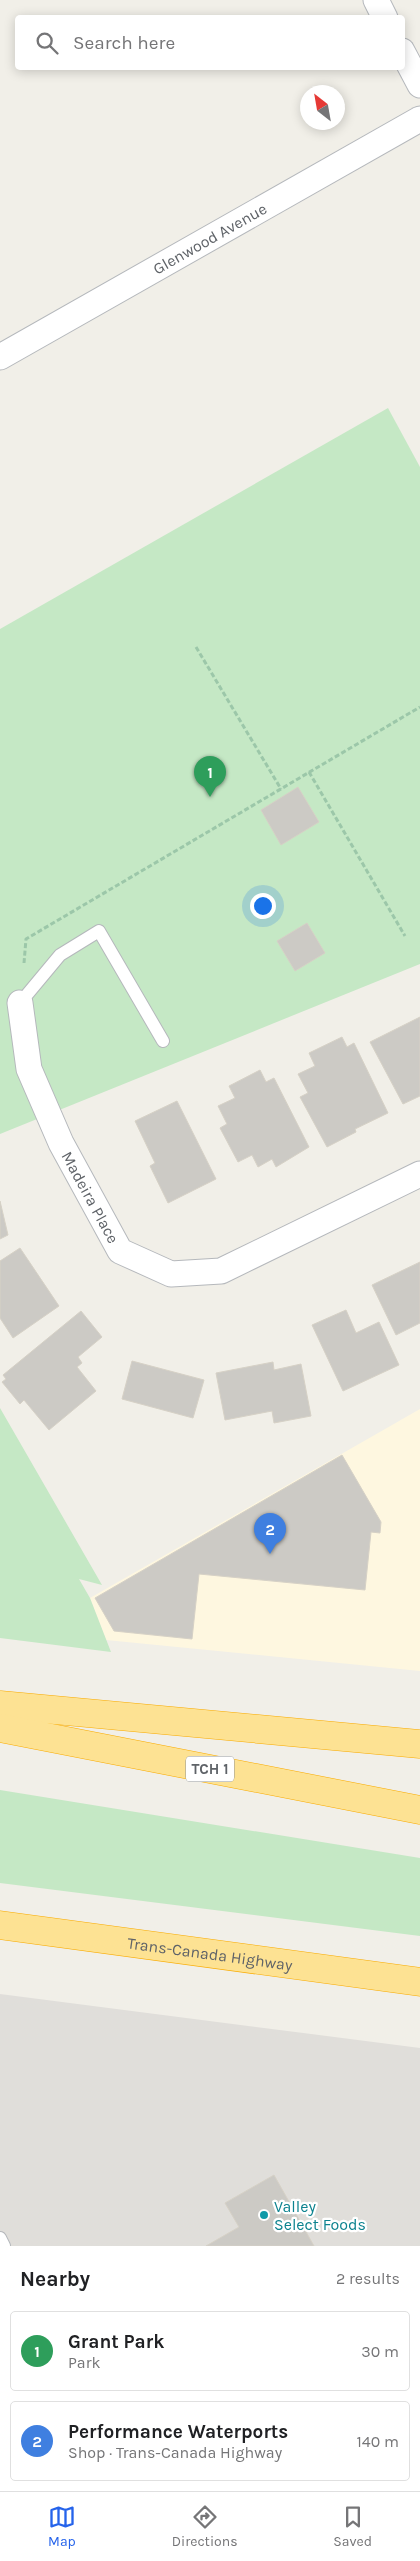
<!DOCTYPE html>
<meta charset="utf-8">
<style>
body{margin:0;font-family:Karla,sans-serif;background:#f6f6f6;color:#202124}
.compass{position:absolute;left:300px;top:85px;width:45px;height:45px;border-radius:50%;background:#fff;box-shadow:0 2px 12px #0003;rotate:329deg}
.you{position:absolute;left:262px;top:905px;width:18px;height:18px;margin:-12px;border:4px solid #fff;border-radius:50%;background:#1a73e8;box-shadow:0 0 0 8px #1a73e833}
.badge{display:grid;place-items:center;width:32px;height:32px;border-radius:50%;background:#2563eb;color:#fff;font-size:16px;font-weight:700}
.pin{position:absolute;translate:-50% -41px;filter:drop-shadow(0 1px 2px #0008)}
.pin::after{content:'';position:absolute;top:26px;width:18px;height:15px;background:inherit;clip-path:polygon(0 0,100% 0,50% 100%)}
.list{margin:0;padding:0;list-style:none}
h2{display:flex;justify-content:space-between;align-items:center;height:65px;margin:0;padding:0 20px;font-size:21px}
h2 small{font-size:16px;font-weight:400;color:#757577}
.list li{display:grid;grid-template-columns:32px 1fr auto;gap:15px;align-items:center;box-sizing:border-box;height:80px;margin:0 10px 10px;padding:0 10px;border:1px solid #e0e0e0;border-radius:5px}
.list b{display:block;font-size:19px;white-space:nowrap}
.list p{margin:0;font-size:16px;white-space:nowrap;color:#757577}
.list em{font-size:16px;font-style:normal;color:#757577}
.icon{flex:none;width:28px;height:28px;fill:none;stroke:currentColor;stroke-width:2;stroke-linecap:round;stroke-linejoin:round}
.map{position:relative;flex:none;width:420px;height:2246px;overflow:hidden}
.search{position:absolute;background:#fff;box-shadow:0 2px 12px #0003;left:15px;right:15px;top:15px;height:55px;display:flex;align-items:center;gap:12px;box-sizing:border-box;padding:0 18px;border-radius:5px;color:#757577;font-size:19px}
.sheet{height:245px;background:#fff}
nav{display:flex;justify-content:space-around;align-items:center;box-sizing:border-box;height:70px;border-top:1px solid #e0e0e0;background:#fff;font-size:14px;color:#757577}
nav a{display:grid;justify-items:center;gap:2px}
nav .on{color:#2563eb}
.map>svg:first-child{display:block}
.commercial{fill:#fef7e0}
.industrial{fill:#e0deda}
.green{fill:#c5e8c5}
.building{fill:#cccac5;stroke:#d6d1c6}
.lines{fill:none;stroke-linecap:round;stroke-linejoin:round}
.lane-casing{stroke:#b5b8bc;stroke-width:14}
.street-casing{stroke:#b5b8bc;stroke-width:27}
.highway-casing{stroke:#f9ab00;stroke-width:29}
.path{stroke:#9cc7a9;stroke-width:3;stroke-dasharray:5 2.5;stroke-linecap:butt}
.lane{stroke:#fff;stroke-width:12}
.street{stroke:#fff;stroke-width:25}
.highway{stroke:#fde293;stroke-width:28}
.culture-dot{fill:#0f9aa8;stroke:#fff;stroke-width:2}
.labels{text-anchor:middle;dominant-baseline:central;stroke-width:4.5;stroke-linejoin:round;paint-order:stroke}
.shield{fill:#fff;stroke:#8f9295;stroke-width:1}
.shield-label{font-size:15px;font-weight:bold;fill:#5f6368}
.street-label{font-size:16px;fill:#5f6368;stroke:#fff}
.culture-label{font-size:16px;fill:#0d838f;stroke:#fff;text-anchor:start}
</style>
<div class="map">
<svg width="420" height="2246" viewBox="0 0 420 2246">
<rect width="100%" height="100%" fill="#f1efe8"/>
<polygon class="commercial" points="420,1409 420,1671 106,1640 90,1598"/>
<polygon class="industrial" points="0,1994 420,2048 420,2246 0,2246"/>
<g class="green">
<polygon points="388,408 420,467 420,964 0,1134 0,629"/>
<polygon points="0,1408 102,1585 79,1579 90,1598 111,1652 0,1638"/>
<polygon points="0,1790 420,1858 420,1936 0,1883"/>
</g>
<g class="building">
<polygon points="298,787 319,822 281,845 261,810"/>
<polygon points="307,923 325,953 295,971 277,941"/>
<polygon points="420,1017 420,1096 403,1104 370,1042"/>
<polygon points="342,1037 347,1047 354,1043 388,1113 355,1129 356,1132 327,1147 300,1097 308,1093 298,1074 315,1066 309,1053"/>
<polygon points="260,1070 266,1082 274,1078 309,1147 276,1167 272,1159 258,1167 252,1155 238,1162 220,1128 227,1124 218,1106 235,1098 229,1086"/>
<polygon points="177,1101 216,1179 168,1203 150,1166 155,1163 135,1121"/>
<polygon points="0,1201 8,1235 0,1239"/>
<polygon points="20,1248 59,1306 13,1338 0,1318 0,1261"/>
<polygon points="420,1262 420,1323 396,1335 372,1285"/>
<polygon points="346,1310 356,1333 379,1322 399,1365 343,1391 312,1325"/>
<polygon points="81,1311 102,1337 78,1357 82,1363 77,1367 96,1391 49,1430 24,1400 20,1404 2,1382 6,1379 3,1375"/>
<polygon points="132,1361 204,1380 193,1418 122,1399"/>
<polygon points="273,1362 274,1370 301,1364 311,1416 274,1423 272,1411 225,1420 216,1373"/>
<polygon points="342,1455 381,1522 380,1533 371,1532 365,1590 199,1574 192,1639 114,1631 95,1598"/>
<polygon points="274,2175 314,2246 206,2246 239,2227 225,2203"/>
</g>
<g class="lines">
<defs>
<g id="lane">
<polyline points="20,1003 60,955 99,931 163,1041"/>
<polyline points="0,2238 4,2246"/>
</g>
<g id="street">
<polyline points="376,0 385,18"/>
<polyline points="402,51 420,85"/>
<path id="s1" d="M0 357 420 119"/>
<path id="s2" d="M20 1003 29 1069 61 1143 120 1251 171 1274 221 1271 420 1174"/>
</g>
<g id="highway">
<polyline points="0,1705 420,1744"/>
<polyline points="0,1728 420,1810"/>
<path id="s3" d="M0 1925 420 1982"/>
</g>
</defs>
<use href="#lane" class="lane-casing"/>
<use href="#street" class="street-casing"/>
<use href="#highway" class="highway-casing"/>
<g class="path">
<polyline points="196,647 281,789"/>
<polyline points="309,772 405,936"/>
<polyline points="24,963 26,939 420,707"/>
</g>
<use href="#lane" class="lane"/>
<use href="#street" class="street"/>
<use href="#highway" class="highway"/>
</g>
<circle class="culture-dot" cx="264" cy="2215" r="5"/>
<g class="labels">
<rect class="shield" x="186" y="1756.5" width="48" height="25" rx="4"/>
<g class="shield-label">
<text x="210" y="1769">TCH 1</text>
</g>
<g class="street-label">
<text stroke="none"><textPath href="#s1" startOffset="241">Glenwood Avenue</textPath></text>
<text stroke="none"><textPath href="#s2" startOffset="209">Madeira Place</textPath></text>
<text stroke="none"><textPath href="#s3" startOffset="212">Trans-Canada Highway</textPath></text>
</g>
<g class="culture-label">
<text x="274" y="2206">Valley<tspan x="274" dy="18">Select Foods</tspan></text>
</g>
</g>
</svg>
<svg class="compass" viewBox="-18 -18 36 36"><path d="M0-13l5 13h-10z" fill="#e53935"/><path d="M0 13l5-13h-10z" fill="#757577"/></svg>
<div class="you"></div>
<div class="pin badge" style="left:210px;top:797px;background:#2e9e5b">1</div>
<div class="pin badge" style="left:270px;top:1554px;background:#3f7fe0">2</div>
<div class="search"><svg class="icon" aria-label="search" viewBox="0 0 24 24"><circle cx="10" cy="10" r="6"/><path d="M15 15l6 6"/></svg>Search here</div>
</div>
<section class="sheet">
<h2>Nearby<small>2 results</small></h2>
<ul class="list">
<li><span class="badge" style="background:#2e9e5b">1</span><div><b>Grant Park</b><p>Park</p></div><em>30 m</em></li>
<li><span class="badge" style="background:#3f7fe0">2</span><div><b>Performance Waterports</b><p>Shop · Trans-Canada Highway</p></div><em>140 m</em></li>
</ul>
</section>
<nav>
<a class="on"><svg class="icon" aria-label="map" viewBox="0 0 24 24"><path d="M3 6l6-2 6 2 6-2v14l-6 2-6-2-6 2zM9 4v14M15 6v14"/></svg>Map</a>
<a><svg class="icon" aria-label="directions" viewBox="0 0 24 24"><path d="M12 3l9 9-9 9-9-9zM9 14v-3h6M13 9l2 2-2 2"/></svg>Directions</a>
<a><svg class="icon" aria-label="saved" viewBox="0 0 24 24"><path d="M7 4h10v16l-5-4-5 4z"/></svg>Saved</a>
</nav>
